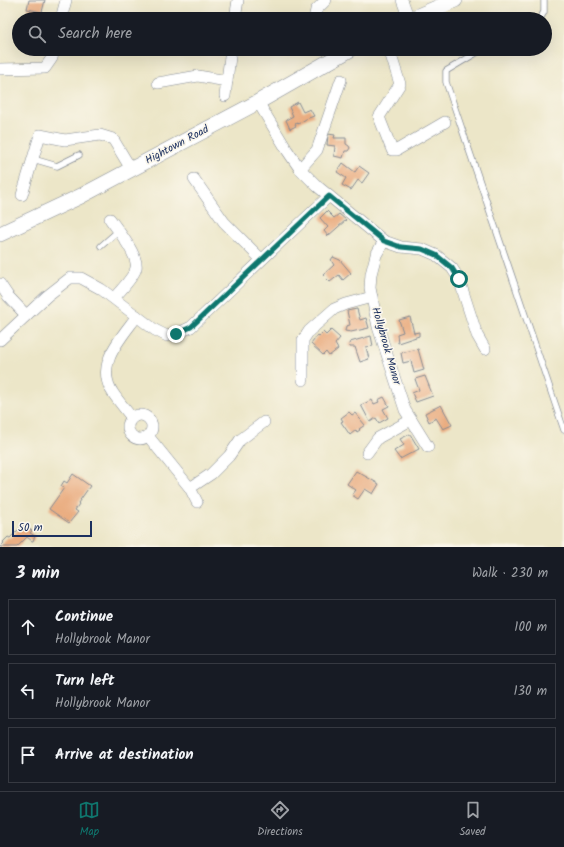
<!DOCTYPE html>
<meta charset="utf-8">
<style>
body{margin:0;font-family:Kalam,sans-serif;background:#20242c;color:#f1f3f6}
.scale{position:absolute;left:12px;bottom:10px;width:80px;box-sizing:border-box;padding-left:4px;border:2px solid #1b2f5e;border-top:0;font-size:11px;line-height:14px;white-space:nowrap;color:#1b2f5e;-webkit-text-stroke:3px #fbf7ec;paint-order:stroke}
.stop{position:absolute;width:12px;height:12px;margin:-9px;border:3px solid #0f766e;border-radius:50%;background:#fff}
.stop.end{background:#0f766e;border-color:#fff;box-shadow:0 1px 4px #0008}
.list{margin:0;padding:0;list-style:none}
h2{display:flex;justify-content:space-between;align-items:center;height:52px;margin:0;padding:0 16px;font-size:17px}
h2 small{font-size:13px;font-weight:400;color:#9ea1a6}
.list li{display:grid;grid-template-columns:26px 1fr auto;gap:12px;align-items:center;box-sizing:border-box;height:56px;margin:0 8px 8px;padding:0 8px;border:1px solid #363941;border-radius:0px}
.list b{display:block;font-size:15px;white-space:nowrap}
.list p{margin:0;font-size:13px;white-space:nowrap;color:#9ea1a6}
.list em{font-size:13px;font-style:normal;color:#9ea1a6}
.icon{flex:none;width:22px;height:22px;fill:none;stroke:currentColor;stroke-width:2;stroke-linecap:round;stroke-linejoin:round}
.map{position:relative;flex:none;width:564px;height:547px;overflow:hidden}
.search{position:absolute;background:#171b24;box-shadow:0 4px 16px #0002;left:12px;right:12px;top:12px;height:44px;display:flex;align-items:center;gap:10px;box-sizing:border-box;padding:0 14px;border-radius:22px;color:#9ea1a6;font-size:15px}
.sheet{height:244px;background:#171b24}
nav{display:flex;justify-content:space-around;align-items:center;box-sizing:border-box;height:56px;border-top:1px solid #363941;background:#171b24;font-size:11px;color:#9ea1a6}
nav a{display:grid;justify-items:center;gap:2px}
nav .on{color:#0f766e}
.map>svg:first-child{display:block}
.building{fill:#eaad81}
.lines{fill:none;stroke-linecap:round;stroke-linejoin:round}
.lane-casing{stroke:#848a93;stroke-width:7}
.street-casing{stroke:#848a93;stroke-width:12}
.secondary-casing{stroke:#848a93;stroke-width:16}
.lane{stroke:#fff;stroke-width:5.5}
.street{stroke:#fff;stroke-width:11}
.secondary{stroke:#fff;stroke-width:15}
.route{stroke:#0f766e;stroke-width:5}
.labels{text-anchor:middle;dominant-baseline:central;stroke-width:3.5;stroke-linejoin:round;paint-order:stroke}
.street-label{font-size:11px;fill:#1b2f5e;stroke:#fbf7ec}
</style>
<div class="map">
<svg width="564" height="547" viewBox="0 0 564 547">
<rect width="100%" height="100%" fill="#fbf7ec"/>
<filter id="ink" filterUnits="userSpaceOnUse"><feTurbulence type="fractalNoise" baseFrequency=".025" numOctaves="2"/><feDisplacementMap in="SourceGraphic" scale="8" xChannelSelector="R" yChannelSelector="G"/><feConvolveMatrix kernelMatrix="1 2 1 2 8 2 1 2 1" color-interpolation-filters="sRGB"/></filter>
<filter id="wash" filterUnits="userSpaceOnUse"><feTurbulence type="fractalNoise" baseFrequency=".012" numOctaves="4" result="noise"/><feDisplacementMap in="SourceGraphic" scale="16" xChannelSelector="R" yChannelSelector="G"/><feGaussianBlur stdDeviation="0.9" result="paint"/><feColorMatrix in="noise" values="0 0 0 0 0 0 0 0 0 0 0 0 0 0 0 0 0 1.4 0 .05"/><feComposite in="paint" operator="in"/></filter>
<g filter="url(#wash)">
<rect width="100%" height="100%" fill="#ece6c8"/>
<g id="blocks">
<g class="building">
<polygon points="29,0 45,0 42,12 27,9"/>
<polygon points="298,102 303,112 310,109 314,116 306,119 298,124 297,123 295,124 296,126 290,129 286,120 293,116 289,107"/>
<polygon points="328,134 335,135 334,138 346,138 346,144 349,146 350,148 348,151 345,151 343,158 334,156 335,146 327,145"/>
<polygon points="343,163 355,172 359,166 369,173 362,183 358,180 351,190 342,185 346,178 337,172"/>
<polygon points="327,211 334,218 339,214 346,220 328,236 324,231 328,227 320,218"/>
<polygon points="333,257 340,260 351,273 343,280 339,275 330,282 323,275 334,265 331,260"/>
<polygon points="357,309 360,320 366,318 369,328 351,332 345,331 346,326 350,325 347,311"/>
<polygon points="410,317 414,333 419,332 419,336 398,343 397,334 403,332 399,320"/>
<polygon points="331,330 340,338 335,344 338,349 329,356 326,352 323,355 311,344 318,335 319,336 323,332 326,335"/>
<polygon points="371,336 373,346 366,347 369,359 360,362 355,347 350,347 349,344 350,342"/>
<polygon points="418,349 424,370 414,373 411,361 403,363 401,353"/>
<polygon points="425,376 433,396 416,402 412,393 419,390 415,379"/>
<polygon points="384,397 389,406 383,409 388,418 379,423 376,418 370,422 361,405 372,400 374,404 379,402 378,400"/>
<polygon points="441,405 452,425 443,429 436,418 429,422 425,413"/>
<polygon points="349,412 352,415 355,413 365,425 359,429 360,430 357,432 356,430 350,435 341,422 343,421 341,418"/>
<polygon points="410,434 419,449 400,459 394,451 404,445 400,439"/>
<polygon points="356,471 379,484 373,494 365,489 358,499 352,495 356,490 347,484"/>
<polygon points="73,474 90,486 78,503 79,504 75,510 78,512 69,523 49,509 64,488 61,486 64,481 67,483"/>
<polygon points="24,524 32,531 30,533 35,536 33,541 32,541 27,537 17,547 0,547 4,543 3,542 8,537 10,538"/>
</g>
</g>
</g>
<g filter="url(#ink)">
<use href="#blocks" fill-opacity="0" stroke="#848a93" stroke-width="1"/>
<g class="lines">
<defs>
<g id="lane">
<polyline points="540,19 544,12 544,0"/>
<polyline points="483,49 446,71 446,82 564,430"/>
<polyline points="33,159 57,166 79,155"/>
<polyline points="101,246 118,231"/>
</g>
<g id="street">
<polyline points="402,0 409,19"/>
<polyline points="61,19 66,0"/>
<polyline points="235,19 238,0"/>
<polyline points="314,19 316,10 326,0"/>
<polyline points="389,49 400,84 379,117 392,150 397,150 445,122"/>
<polyline points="0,69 45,68 52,58 54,49"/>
<polyline points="158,83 198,76 227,81"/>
<polyline points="225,96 231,49"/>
<polyline points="258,102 287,150 300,169 317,186 384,241 401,247 422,249 436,255 452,268 459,279 477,335 485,349"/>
<polyline points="300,169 317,150 341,80"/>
<polyline points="194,179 224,222 261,259"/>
<polyline points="22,195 40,135 65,140 100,135 113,139 131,169"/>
<path d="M110 219C117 229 139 256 136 268 134 277 120 291 114 298"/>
<polyline points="384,241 376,255 371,274 370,288 378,327 405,410 428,447"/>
<polyline points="0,284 8,296 26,315"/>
<polyline points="0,340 47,296 70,278 81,278 101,289 155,330 167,336 176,334 191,327 329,196"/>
<polyline points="303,380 303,340 309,331 334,309 346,304 372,297"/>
<circle cx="140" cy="427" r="12"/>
<path d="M132 418C126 410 119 402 113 393 94 365 121 338 137 316"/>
<polyline points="148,436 190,488 197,502"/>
<polyline points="367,453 378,438 411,420"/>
<polyline points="190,488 211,474 229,456 240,440 264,422"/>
</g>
<g id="secondary">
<polyline points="411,19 455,0"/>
<polyline points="0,234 81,196 258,102 351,49"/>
</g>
</defs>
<use href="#lane" class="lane-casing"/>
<use href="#street" class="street-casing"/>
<use href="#secondary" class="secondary-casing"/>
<use href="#lane" class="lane"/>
<use href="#street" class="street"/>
<use href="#secondary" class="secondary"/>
</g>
</g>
<g class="lines" filter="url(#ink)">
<polyline class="route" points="176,334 191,327 329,196 384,241 401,247 422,249 436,255 452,268 459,279"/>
</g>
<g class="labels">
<g class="street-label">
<text transform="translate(177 145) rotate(-28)">Hightown Road</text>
<text transform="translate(386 346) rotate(74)">Hollybrook Manor</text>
</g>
</g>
</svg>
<div class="scale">50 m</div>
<div class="stop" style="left:459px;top:279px"></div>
<div class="stop end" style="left:176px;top:334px"></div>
<div class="search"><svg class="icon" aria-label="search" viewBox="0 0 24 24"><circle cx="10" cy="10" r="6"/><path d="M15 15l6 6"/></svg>Search here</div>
</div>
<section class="sheet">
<h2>3 min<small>Walk · 230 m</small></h2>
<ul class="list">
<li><svg class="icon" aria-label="ahead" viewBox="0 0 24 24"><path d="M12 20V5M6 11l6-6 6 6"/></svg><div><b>Continue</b><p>Hollybrook Manor</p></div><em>100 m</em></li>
<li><svg class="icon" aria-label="left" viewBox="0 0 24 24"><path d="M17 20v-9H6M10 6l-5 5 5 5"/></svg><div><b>Turn left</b><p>Hollybrook Manor</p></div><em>130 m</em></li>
<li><svg class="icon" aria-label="arrive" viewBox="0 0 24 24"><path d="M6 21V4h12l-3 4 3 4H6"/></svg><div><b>Arrive at destination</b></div></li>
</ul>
</section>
<nav>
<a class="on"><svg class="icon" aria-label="map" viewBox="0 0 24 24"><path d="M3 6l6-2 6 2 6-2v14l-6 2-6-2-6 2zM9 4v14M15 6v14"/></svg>Map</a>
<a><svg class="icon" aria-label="directions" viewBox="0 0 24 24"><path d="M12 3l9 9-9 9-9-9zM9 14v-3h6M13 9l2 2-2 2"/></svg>Directions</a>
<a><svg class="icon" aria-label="saved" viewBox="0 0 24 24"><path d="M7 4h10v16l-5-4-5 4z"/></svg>Saved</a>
</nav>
